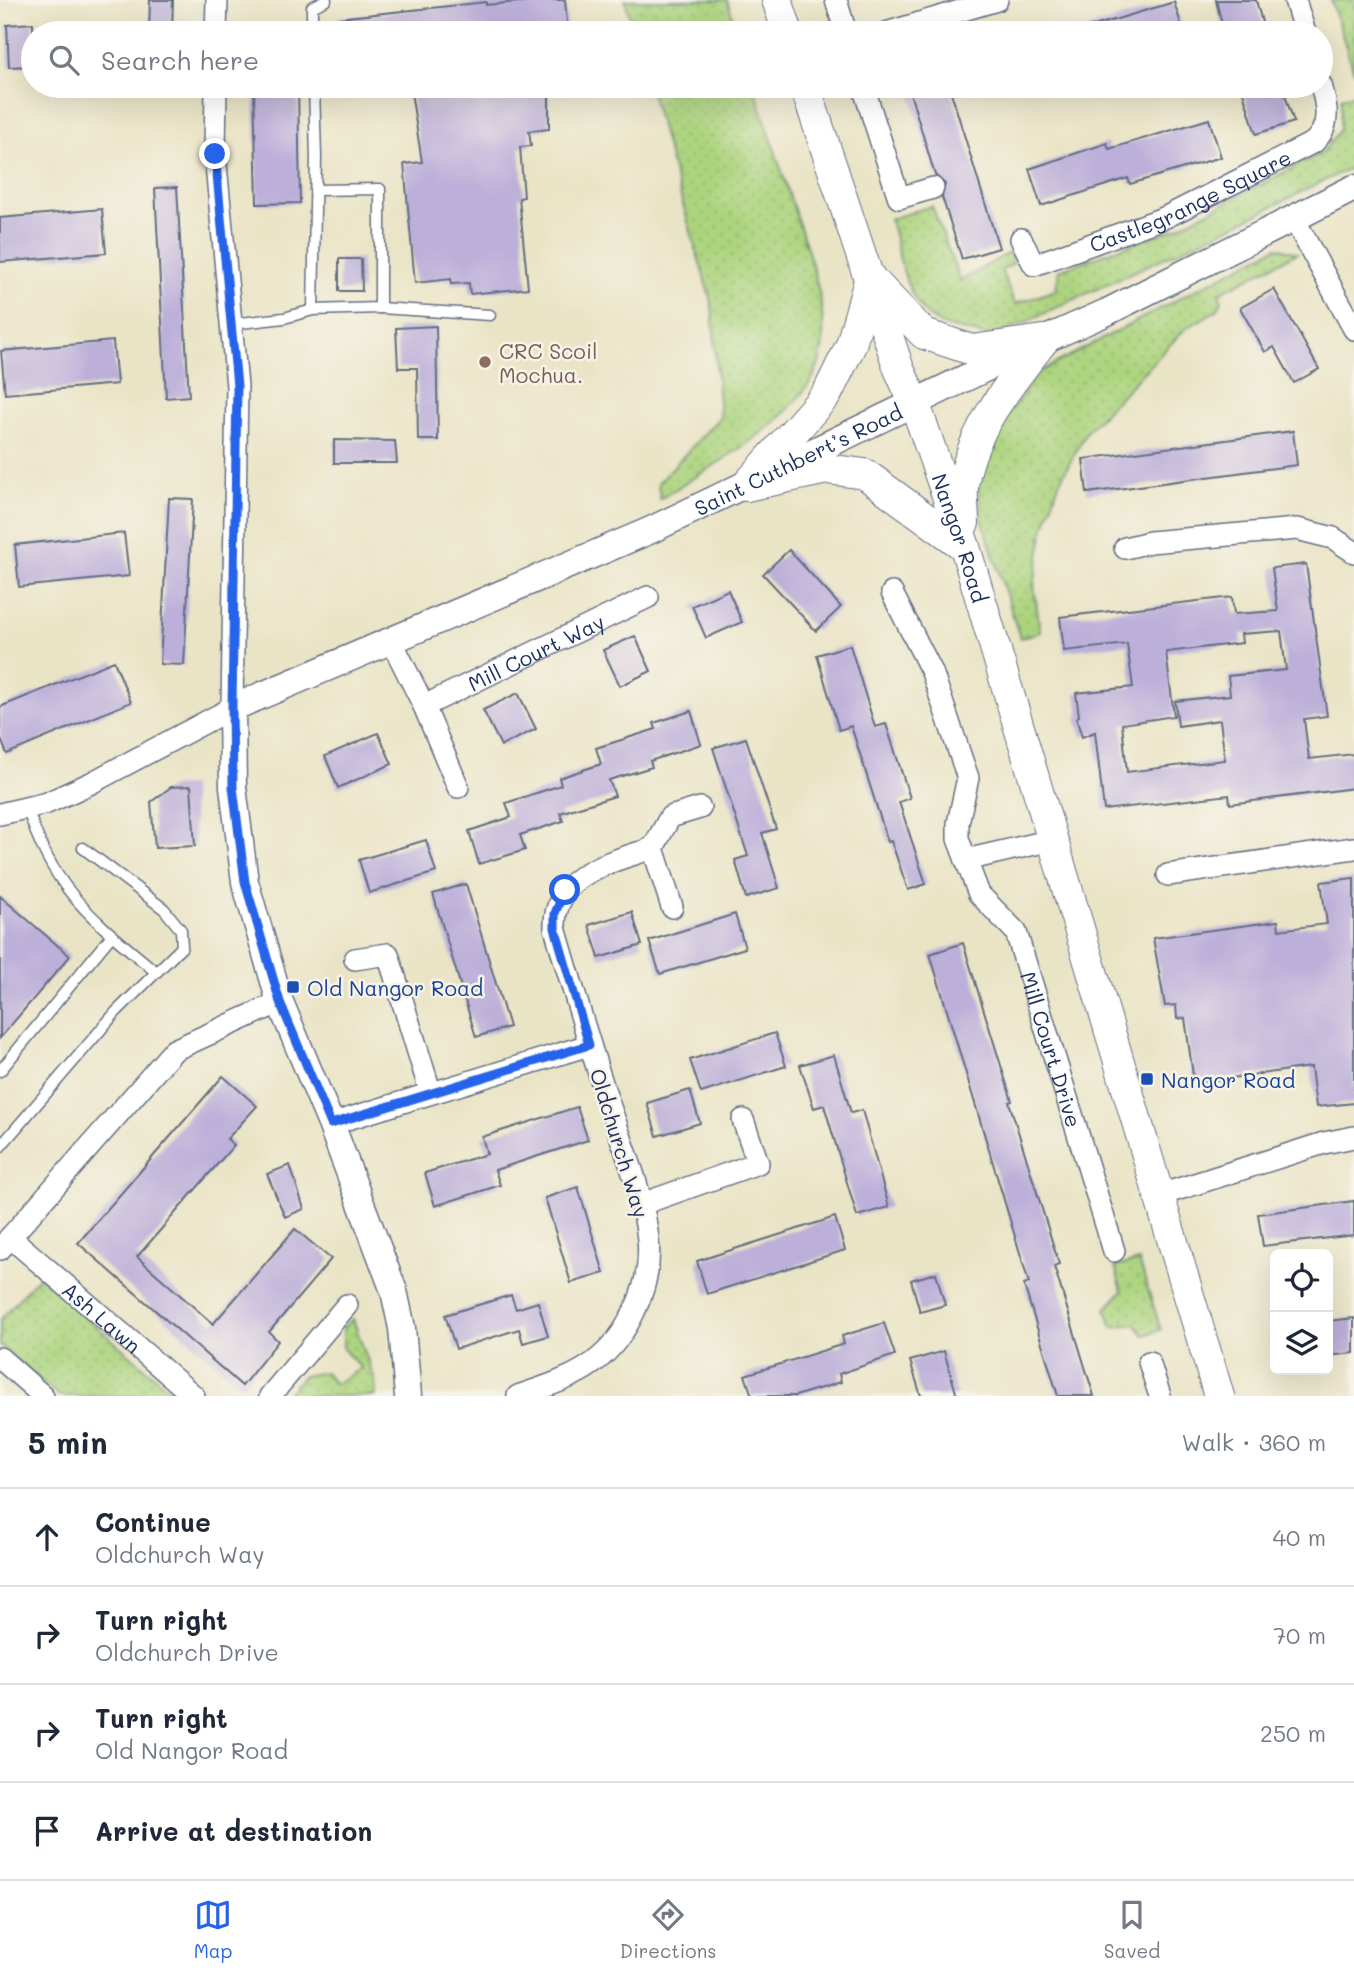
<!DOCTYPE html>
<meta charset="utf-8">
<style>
body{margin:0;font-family:Mali,sans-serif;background:#f6f6f7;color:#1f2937}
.controls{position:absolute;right:21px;bottom:21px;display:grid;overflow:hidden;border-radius:10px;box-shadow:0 7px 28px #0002}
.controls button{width:63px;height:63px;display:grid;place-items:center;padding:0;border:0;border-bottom:2px solid #e0e1e3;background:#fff;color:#1f2937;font:35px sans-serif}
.stop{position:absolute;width:21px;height:21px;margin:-16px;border:5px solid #2563eb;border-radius:50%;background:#fff}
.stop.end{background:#2563eb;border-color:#fff;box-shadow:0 2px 7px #0008}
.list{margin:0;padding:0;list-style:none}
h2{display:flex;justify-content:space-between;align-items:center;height:91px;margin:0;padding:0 28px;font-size:30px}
h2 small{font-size:23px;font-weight:400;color:#747a83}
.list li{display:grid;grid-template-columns:46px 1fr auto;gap:21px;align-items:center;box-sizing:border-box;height:98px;padding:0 28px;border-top:2px solid #e0e1e3}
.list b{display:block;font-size:26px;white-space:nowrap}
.list p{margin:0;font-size:23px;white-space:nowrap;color:#747a83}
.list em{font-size:23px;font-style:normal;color:#747a83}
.icon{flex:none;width:38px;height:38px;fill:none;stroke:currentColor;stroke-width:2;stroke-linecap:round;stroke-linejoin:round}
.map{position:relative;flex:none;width:1354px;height:1396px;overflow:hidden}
.search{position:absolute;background:#fff;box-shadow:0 7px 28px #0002;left:21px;right:21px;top:21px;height:77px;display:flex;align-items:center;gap:18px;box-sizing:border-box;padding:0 24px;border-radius:38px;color:#747a83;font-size:26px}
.sheet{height:483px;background:#fff}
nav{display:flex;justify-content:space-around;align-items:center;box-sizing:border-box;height:98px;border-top:2px solid #e0e1e3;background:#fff;font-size:19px;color:#747a83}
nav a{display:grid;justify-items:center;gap:4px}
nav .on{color:#2563eb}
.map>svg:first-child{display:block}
.green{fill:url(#green-dots);stroke:#64826e;stroke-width:2}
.building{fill:#bcafd9;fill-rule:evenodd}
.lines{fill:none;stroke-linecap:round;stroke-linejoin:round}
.service-casing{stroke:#636e82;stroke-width:13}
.minor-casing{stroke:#636e82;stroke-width:24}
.tertiary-casing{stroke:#636e82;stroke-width:29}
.secondary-casing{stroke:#636e82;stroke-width:32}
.service{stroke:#fff;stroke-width:10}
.minor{stroke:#fff;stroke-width:21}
.tertiary{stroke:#fff;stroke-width:26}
.secondary{stroke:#fff;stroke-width:30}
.route{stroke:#2563eb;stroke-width:9}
.education-dot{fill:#8d6e63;stroke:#f7f3e8;stroke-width:2.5}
.transit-dot{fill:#1a4fb4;stroke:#f7f3e8;stroke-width:2.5}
.labels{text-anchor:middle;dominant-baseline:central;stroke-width:5;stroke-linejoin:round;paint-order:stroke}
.street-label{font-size:21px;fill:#1b2f5e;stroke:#f7f3e8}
.education-label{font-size:21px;fill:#785e54;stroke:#f7f3e8;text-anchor:start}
.transit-label{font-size:21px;fill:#164399;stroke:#f7f3e8;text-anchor:start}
</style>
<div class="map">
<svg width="1354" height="1396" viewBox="0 0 1354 1396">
<defs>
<pattern id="green-dots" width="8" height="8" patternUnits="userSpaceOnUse" patternTransform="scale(1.75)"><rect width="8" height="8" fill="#acd47e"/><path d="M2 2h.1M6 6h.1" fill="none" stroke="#93b66f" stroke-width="1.8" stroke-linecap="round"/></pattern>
</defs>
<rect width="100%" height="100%" fill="#f7f3e8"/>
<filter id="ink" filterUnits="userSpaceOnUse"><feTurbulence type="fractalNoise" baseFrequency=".0143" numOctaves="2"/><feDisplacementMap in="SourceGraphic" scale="14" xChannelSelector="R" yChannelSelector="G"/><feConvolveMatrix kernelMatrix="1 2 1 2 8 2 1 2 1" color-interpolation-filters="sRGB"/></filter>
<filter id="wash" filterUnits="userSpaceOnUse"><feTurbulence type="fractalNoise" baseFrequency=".00686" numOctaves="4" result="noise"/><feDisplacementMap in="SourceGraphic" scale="28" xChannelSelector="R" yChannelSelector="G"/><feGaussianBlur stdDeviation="1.57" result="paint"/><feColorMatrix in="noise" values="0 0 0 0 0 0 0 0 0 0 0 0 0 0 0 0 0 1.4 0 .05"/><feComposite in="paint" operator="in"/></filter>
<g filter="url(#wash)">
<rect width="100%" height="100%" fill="#eae4c6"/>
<g class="green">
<polygon points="625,0 727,0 738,33 634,33"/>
<polygon points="1331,0 1354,0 1354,72"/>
<path d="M649 86H754C766 123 778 160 790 197 806 248 843 332 810 382 776 434 711 466 660 499L658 483 720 417 712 305Z"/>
<path d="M1354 94V166L1241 222 991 338C973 329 952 332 935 321 904 301 899 251 890 219L932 206 960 281 1010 252 1013 264 1001 270 1015 304 1056 290 1059 270 1176 228 1322 153 1340 129 1341 98Z"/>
<polygon points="1277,247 1297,253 1219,293 1222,301 1217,310 1185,329 1086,432 1059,483 1043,533 1034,586 1040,632 1020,638 980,513 978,472 992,437 1039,372"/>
<polygon points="1139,1261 1161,1330 1144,1335 1135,1324 1112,1327 1106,1309 1122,1291 1115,1267"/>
<polygon points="39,1276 177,1396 59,1396 0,1345 0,1320"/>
<polygon points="353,1319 375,1381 376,1396 286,1396 303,1376 325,1372 335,1384 361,1368 343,1349 343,1327"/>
</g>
<g id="blocks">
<g class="building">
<polygon points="150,0 173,0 172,33 149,33"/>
<polygon points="541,0 565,0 568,33 339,33 338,18 486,2 486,5"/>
<polygon points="1216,0 1256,0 1265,33 1224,33"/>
<polygon points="1174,2 1184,33 1088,33 1087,28"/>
<polygon points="33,23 33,66 9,67 7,25"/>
<polygon points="254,86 298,86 300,203 257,204"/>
<polygon points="415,86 549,86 549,129 529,131 531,146 520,147 524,197 519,198 528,288 470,294 469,283 451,284 451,279 415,283 404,164 422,162 411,92 416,92"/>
<polygon points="908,86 949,86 999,248 962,259 942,197 945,184 935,175"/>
<polygon points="1241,86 1282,86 1294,122 1256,134"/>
<polygon points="1209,119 1221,157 1130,184 1128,178 1041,206 1029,169 1107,143 1109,149"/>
<polygon points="177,187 189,396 166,398 155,188"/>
<polygon points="102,209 106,253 0,262 0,218"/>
<polygon points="339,259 361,259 362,291 339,291"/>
<polygon points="1274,289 1319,369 1294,383 1274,347 1265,352 1240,308"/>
<polygon points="436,326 438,440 418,440 417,368 398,368 396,328"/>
<polygon points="113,341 117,384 5,394 1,351"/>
<polygon points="1293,431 1297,465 1087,493 1083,459"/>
<polygon points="334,440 395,441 397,463 334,463"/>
<polygon points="169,498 193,499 184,665 160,664"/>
<polygon points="124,533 129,576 19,587 15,545"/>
<polygon points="789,550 841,607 816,631 763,574"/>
<path d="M1306 564 1327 716 1304 719 1309 759 1354 754V788L1230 804 1229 795 1104 810 1095 732 1082 737 1076 718 1079 716 1076 693 1133 687 1127 644 1064 651 1060 617 1232 597 1234 614 1278 611 1272 568ZM1281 631 1286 670 1228 676 1230 695 1175 701 1178 726 1220 720 1225 760 1127 772 1122 724 1174 716 1166 652 1242 643 1241 634Z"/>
<polygon points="728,590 742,622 706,638 692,606"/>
<polygon points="635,636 651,671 620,686 603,650"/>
<polygon points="850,645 875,727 886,724 910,798 899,802 926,884 908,890 891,841 888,842 851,726 839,730 817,655"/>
<polygon points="114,661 131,702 7,754 0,737 0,707"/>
<polygon points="518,693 536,729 501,746 483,710"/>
<polygon points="691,711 701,744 650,761 652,767 609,780 615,796 560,813 563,821 520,835 525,850 479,864 469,831 511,817 506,803 561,785 559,778 601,764 596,748 656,729 654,723"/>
<polygon points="378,733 392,764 338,788 325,756"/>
<polygon points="746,738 776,829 762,833 779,888 746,898 735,860 748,856 713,748"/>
<polygon points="191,786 195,846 155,848 151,802 171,787"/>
<polygon points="426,840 436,872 369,893 359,860"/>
<polygon points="1354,878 1354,1103 1316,1107 1311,1067 1194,1083 1185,1018 1177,1019 1176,1005 1165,1006 1153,938 1278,921 1279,930 1327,924 1321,882"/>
<polygon points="466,884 509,1027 476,1037 433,894"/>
<polygon points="0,896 70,956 0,1038"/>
<polygon points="632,912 642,945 599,958 589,925"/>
<polygon points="735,914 745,948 660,974 649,941"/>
<polygon points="963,943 1012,1101 1009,1102 1059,1264 1054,1266 1094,1396 1058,1396 1024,1285 1029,1283 930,954"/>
<polygon points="775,1033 786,1066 701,1093 690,1060"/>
<polygon points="834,1055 851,1113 862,1110 889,1207 857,1216 824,1105 814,1108 800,1065"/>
<polygon points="223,1076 257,1106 227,1139 234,1145 137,1257 213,1324 295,1229 331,1259 269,1332 278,1341 242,1386 78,1243"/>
<polygon points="690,1090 700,1123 657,1136 647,1103"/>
<polygon points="577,1107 588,1140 495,1170 500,1185 435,1206 425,1173 487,1154 482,1137"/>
<polygon points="290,1165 304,1209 285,1217 267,1174"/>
<polygon points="578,1187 604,1273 571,1283 545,1198"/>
<polygon points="1354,1201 1354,1235 1263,1246 1258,1214"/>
<polygon points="835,1217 845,1250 707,1294 697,1261"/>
<polygon points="936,1273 945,1305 920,1312 911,1280"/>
<polygon points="511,1295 516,1309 538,1302 548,1336 523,1343 519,1329 456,1349 445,1315"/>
<polygon points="1354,1318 1354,1353 1328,1356 1328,1321"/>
<polygon points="884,1323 895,1355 839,1374 841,1382 795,1396 752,1396 745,1375 844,1344 842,1336"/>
<polygon points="944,1351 957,1396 921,1396 910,1361"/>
</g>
</g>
</g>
<g filter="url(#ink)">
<use href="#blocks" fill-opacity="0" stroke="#636e82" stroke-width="2"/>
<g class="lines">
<defs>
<g id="service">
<polyline points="312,33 312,7 326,0"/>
<polyline points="380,308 490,315"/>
<polyline points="313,310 316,158 314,86"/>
<polyline points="232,324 284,318 313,310 380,308 380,189 315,190"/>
<path d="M27 807C52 890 93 919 156 972"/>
<polyline points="0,1071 112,935"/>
<polyline points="0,1147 116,1012 182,947 181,930 164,909 83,848"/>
</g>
<g id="minor">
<polyline points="836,0 846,33"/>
<polyline points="1295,0 1305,33"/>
<polyline points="216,33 217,0"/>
<polyline points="886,33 997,0"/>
<polyline points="863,86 899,198 933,188"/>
<polyline points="1293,217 1354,329"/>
<path id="s1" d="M1021 239 1034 265 1166 217 1314 142C1331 126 1327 106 1321 85"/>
<polyline points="1125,548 1150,542 1297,529 1333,538 1354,552"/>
<path id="s2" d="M892 593 932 672 968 778 958 823V839L979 894 1016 932 1114 1251"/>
<path id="s3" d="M391 640 424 706 648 597"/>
<polyline points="424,706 458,787"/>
<polyline points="0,814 47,803 91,783 232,708 237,386 215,154 216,86"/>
<polyline points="966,860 1052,840"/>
<polyline points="1168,875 1354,848"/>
<polyline points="672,907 653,848 670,817 700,808"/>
<polyline points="355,959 388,954 430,1091"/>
<polyline points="331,1124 589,1045"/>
<polyline points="1157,1196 1324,1143 1354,1137"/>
<polyline points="642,1204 758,1163 743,1120"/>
<path id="s4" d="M10 1237 194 1396"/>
<polyline points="0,1249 174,1050 280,1002"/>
<polyline points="0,1358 43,1396"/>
<polyline points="1149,1362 1160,1396"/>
<polyline points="270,1396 347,1305"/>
<path d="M518 1396C541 1388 565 1381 586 1368 627 1342 653 1286 648 1239 643 1192 623 1146 608 1101 589 1044 572 986 555 928 553 873 612 862 653 848"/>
</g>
<g id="tertiary">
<path id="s5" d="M408 1396 402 1328 394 1291 331 1124 280 1002 245 882 233 787 232 708 651 530 1044 340 1107 312 1354 188"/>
</g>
<g id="secondary">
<polyline points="777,0 788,33"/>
<path id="s6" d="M805 86 899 369 915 404 965 547 1219 1396"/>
<polyline points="875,283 924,334 972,350 1044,340"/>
<polyline points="746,486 827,394 851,345 870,277"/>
<polyline points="746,486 827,469 865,474 965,547"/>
<path d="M964 523C964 509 961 493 964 480 974 426 1011 382 1044 340"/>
</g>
</defs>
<use href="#service" class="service-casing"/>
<use href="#minor" class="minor-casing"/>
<use href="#tertiary" class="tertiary-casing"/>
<use href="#secondary" class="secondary-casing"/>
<use href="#service" class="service"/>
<use href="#minor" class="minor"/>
<use href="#tertiary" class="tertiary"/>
<use href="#secondary" class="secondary"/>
</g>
</g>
<g class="lines" filter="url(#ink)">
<polyline class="route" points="215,154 237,386 232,708 233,787 245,882 280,1002 331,1124 589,1045 555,928 555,913 565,890"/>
</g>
<circle class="education-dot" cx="485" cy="362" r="7"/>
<g class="transit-dot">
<rect x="286" y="980" width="14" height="14" rx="3.5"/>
<rect x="1140" y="1072" width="14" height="14" rx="3.5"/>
</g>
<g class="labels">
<g class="street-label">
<text stroke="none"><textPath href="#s1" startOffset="198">Castlegrange Square</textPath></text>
<text stroke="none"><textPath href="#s5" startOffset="1335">Saint Cuthbert’s Road</textPath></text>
<text stroke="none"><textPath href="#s6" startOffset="478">Nangor Road</textPath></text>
<text stroke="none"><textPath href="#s3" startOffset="198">Mill Court Way</textPath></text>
<text stroke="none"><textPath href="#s2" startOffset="497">Mill Court Drive</textPath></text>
<text transform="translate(620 1143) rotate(73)">Oldchurch Way</text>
<text stroke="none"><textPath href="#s4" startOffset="122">Ash Lawn</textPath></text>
</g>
<g class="education-label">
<text x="499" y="350">CRC Scoil<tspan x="499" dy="24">Mochua.</tspan></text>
</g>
<g class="transit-label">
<text x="307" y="987">Old Nangor Road</text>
<text x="1161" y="1079">Nangor Road</text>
</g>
</g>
</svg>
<div class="controls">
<button><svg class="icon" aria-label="locate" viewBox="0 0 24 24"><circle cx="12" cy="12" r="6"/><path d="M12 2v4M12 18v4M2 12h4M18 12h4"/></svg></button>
<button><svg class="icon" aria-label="layers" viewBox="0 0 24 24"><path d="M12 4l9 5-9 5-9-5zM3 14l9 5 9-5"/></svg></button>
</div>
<div class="stop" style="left:565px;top:890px"></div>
<div class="stop end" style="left:215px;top:154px"></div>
<div class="search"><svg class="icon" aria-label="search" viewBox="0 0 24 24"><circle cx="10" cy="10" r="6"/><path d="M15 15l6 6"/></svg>Search here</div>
</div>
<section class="sheet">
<h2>5 min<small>Walk · 360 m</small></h2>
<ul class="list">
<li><svg class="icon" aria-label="ahead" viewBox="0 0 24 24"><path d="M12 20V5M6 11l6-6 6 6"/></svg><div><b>Continue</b><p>Oldchurch Way</p></div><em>40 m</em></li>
<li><svg class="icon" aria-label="right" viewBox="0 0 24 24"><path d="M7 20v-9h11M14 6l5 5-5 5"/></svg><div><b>Turn right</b><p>Oldchurch Drive</p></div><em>70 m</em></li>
<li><svg class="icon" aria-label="right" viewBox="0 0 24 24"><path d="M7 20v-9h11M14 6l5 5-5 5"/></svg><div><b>Turn right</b><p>Old Nangor Road</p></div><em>250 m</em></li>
<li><svg class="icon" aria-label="arrive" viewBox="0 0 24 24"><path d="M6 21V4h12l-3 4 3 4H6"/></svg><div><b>Arrive at destination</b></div></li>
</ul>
</section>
<nav>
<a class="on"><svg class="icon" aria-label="map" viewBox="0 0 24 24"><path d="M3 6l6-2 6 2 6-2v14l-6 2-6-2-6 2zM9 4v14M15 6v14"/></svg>Map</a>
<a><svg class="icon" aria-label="directions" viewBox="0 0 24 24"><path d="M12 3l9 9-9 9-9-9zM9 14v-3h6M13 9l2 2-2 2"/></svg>Directions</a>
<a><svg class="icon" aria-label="saved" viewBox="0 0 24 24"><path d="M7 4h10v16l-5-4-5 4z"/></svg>Saved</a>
</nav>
